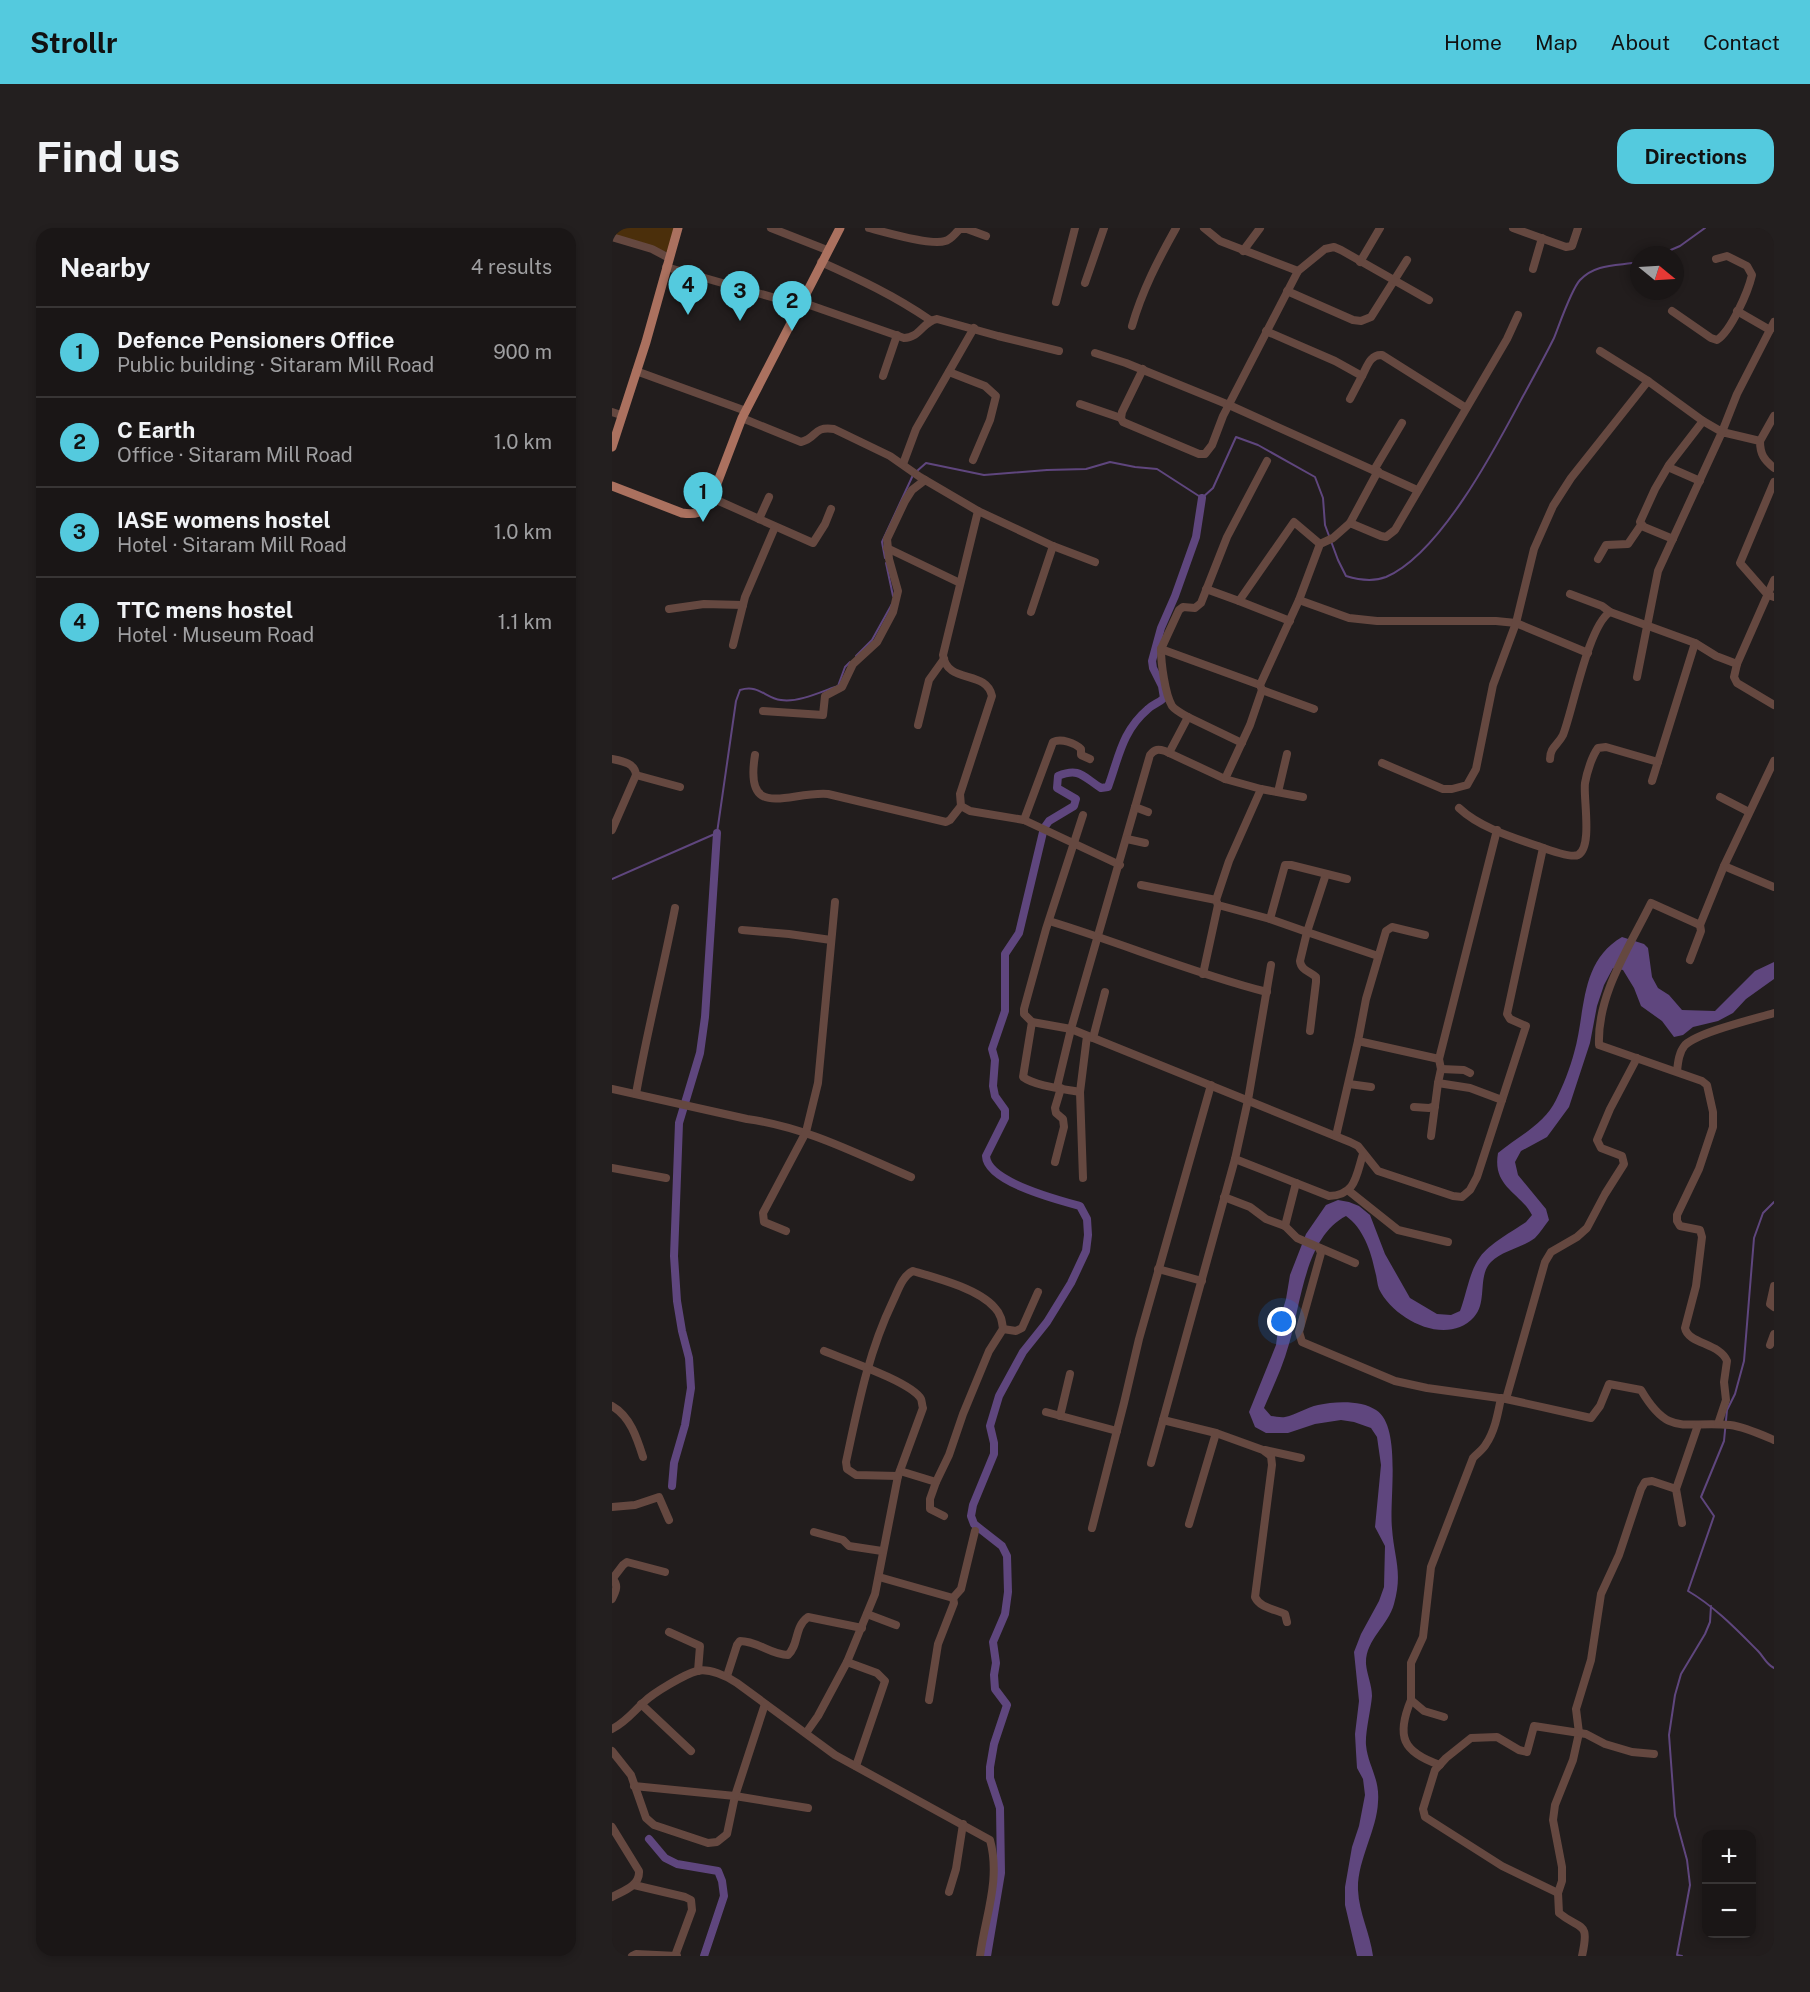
<!DOCTYPE html>
<meta charset="utf-8">
<style>
body{margin:0;font-family:"Public Sans",sans-serif;background:#231f1f;color:#f1f3f6}
.controls{position:absolute;right:18px;bottom:18px;display:grid;overflow:hidden;border-radius:12px;box-shadow:0 3px 9px #0003}
.controls button{width:54px;height:54px;display:grid;place-items:center;padding:0;border:0;border-bottom:2px solid #383535;background:#1a1616;color:#f1f3f6;font:30px sans-serif}
.compass{position:absolute;left:1018px;top:18px;width:54px;height:54px;border-radius:50%;background:#1a1616;box-shadow:0 3px 9px #0003;rotate:108deg}
.you{position:absolute;left:670px;top:1094px;width:21px;height:21px;margin:-15px;border:4px solid #fff;border-radius:50%;background:#1a73e8;box-shadow:0 0 0 9px #1a73e833}
.badge{display:grid;place-items:center;width:39px;height:39px;border-radius:50%;background:#54cade;color:#111;font-size:20px;font-weight:700}
.pin{position:absolute;translate:-50% -50px;filter:drop-shadow(0 2px 3px #0008)}
.pin::after{content:'';position:absolute;top:32px;width:21px;height:18px;background:inherit;clip-path:polygon(0 0,100% 0,50% 100%)}
.list{margin:0;padding:0;list-style:none}
h2{display:flex;justify-content:space-between;align-items:center;height:78px;margin:0;padding:0 24px;font-size:26px}
h2 small{font-size:20px;font-weight:400;color:#9f9fa1}
.list li{display:grid;grid-template-columns:39px 1fr auto;gap:18px;align-items:center;box-sizing:border-box;height:90px;padding:0 24px;border-top:2px solid #383535}
.list b{display:block;font-size:22px;white-space:nowrap}
.list p{margin:0;font-size:20px;white-space:nowrap;color:#9f9fa1}
.list em{font-size:20px;font-style:normal;color:#9f9fa1}
.map{position:relative;flex:none;width:1162px;height:1728px;overflow:hidden;border-radius:18px}
header{display:flex;align-items:center;gap:36px;box-sizing:border-box;height:84px;padding:0 30px;background:#54cade;color:#111}
header strong{font-size:28px}
nav{display:flex;gap:33px;margin-inline-start:auto;font-size:21px}
.intro{display:flex;align-items:center;justify-content:space-between;box-sizing:border-box;height:144px;padding:0 36px}
h1{margin:0;font-size:42px}
.button{padding:15px 27px;border-radius:18px;background:#54cade;color:#111;font-size:21px;font-weight:700}
main{display:flex;gap:36px;padding:0 36px}
aside{flex:1;background:#1a1616;border-radius:18px;box-shadow:0 3px 9px #0003}
.map>svg:first-child{display:block}
.green{fill:#4b2f0b}
.water{fill:#5f467e}
.lines{fill:none;stroke-linecap:round;stroke-linejoin:round}
.stream{stroke:#5f467e;stroke-width:2}
.canal{stroke:#5f467e;stroke-width:8}
.minor{stroke:#654840;stroke-width:8}
.major{stroke:#ab715f;stroke-width:9}
</style>
<header>
<strong>Strollr</strong>
<nav><a>Home</a><a>Map</a><a>About</a><a>Contact</a></nav>
</header>
<div class="intro"><h1>Find us</h1><a class="button">Directions</a></div>
<main>
<aside>
<h2>Nearby<small>4 results</small></h2>
<ul class="list">
<li><span class="badge">1</span><div><b>Defence Pensioners Office</b><p>Public building · Sitaram Mill Road</p></div><em>900 m</em></li>
<li><span class="badge">2</span><div><b>C Earth</b><p>Office · Sitaram Mill Road</p></div><em>1.0 km</em></li>
<li><span class="badge">3</span><div><b>IASE womens hostel</b><p>Hotel · Sitaram Mill Road</p></div><em>1.0 km</em></li>
<li><span class="badge">4</span><div><b>TTC mens hostel</b><p>Hotel · Museum Road</p></div><em>1.1 km</em></li>
</ul>
</aside>
<div class="map">
<svg width="1162" height="1728" viewBox="0 0 1162 1728">
<rect width="100%" height="100%" fill="#221d1d"/>
<polygon class="green" points="0,0 66,0 58,25 0,7"/>
<path class="water" d="M1010 709 1032 716 1036 720 1040 749 1046 760 1057 767 1070 782 1103 783 1143 743 1162 734V751L1134 771 1121 785 1106 793 1081 799 1071 807 1062 809 1050 793 1029 778 1022 760 1011 742 1001 740 992 757 985 778 978 815 957 879 935 909 909 923 903 934 906 947 934 981 937 992C933 997 928 1005 923 1010 910 1020 891 1022 879 1034 865 1048 876 1074 862 1089 835 1119 782 1092 767 1061 765 1056 765 1049 763 1043 759 1023 751 1000 734 988 693 1009 689 1076 677 1116 671 1138 661 1159 652 1180L659 1188C663 1188 669 1190 673 1189 684 1187 695 1179 706 1177 723 1173 750 1172 764 1182 790 1198 777 1272 780 1300 782 1330 791 1344 782 1376 776 1398 753 1412 754 1436 755 1447 760 1457 760 1468 759 1481 753 1505 754 1517 756 1538 768 1550 766 1574 765 1602 745 1633 746 1662 747 1685 758 1705 761 1728H745L733 1677V1659L740 1619 747 1598 753 1567 751 1551 745 1540 744 1524 743 1506 747 1473 742 1424 749 1406 767 1373 772 1359 773 1318 763 1299 769 1237 765 1209 759 1200 742 1194 729 1192 703 1196 676 1205H654L643 1199 637 1184 664 1117 667 1094 674 1071 678 1047 694 1006 714 977 726 972 737 974 747 978 758 987 773 1026 798 1070 825 1086 839 1087 848 1083C855 1065 857 1044 868 1029 877 1016 901 1003 914 994L920 987C908 964 880 959 886 925 906 908 932 897 944 872 951 858 958 840 962 825 974 784 967 734 1010 709Z"/>
<g class="lines">
<g class="stream">
<polyline points="1047,27 1068,18 1093,0"/>
<path d="M305 243 314 235 372 247 435 242 474 241 498 234 523 239 545 241 590 270 601 260 624 209 646 217 703 249 711 270 713 297 726 332 734 348C747 352 761 354 774 349 828 326 883 221 910 170 921 150 932 130 942 110 948 95 959 62 968 52 984 35 1006 38 1027 34"/>
<polyline points="273,330 270,314 301,247"/>
<polyline points="274,335 281,368"/>
<polyline points="244,428 260,412 280,376"/>
<path d="M0 651 105 605 124 473 128 462C147 456 153 470 169 472 186 475 211 463 226 458L233 439 238 434"/>
<path d="M1162 974 1151 985 1142 1010 1132 1133 1123 1166 1115 1182 1112 1213 1089 1269 1102 1288 1076 1363C1102 1378 1125 1402 1146 1423 1152 1429 1154 1436 1162 1440"/>
<polyline points="1070,1728 1065,1727 1078,1657 1075,1632 1063,1588 1057,1507 1063,1467 1069,1446 1093,1406 1098,1394 1099,1378"/>
</g>
<g class="canal">
<polyline points="60,1258 62,1235 73,1197 79,1160 77,1130 70,1103 65,1073 62,1028 67,895 88,825 93,789 105,605"/>
<polyline points="37,1611 53,1630 65,1636 106,1643 110,1653 112,1668 92,1728"/>
<path d="M375 1728 389 1645 388 1580 378 1550V1539L382 1516 395 1477 383 1461 382 1447 384 1435 381 1414 393 1386 396 1364 395 1328 390 1318 362 1296 359 1288 361 1277 382 1226V1215L378 1198 387 1168 411 1124 435 1094 459 1055 474 1023 476 1007 475 991 468 978C446 972 375 954 374 928L393 890V882L383 868 381 858 383 832 380 821 393 783V726L407 705 432 600 437 593 462 578 464 571 445 560 446 548C468 539 471 549 489 560L496 559C507 529 510 503 536 481 541 476 547 475 552 470L550 458 541 440 540 433 549 400 563 368 584 309 590 270"/>
</g>
<g class="minor">
<polyline points="159,0 215,22"/>
<path d="M257 0C272 4 320 18 333 13 339 12 343 5 348 1H355L374 8"/>
<polyline points="592,0 608,13 686,43"/>
<polyline points="901,0 954,19 960,18 966,0"/>
<polyline points="0,9 40,21 57,30"/>
<polyline points="631,23 648,0"/>
<path d="M209 34C247 51 283 68 318 92"/>
<polyline points="748,34 768,0"/>
<polyline points="54,39 188,77"/>
<polyline points="921,41 930,10"/>
<polyline points="473,55 492,0"/>
<polyline points="675,63 741,92 749,93 759,89 795,32"/>
<path d="M189 74 292 110C308 110 311 93 325 91L386 108 447 123"/>
<polyline points="444,74 463,0"/>
<path d="M1060 83 1099 110 1105 112C1119 103 1136 64 1140 47L1135 38 1115 28 1104 31"/>
<polyline points="1125,83 1158,102"/>
<path d="M520 98C530 63 546 32 564 0"/>
<polyline points="654,103 723,133 750,148 738,171"/>
<polyline points="988,123 1036,153"/>
<polyline points="483,125 514,135 617,177 805,262"/>
<polyline points="531,141 510,184 509,190 511,194 587,226 593,226 600,217 611,188 686,43 713,21 722,19 729,22 817,72"/>
<polyline points="24,143 134,183"/>
<polyline points="337,144 373,158 384,168 378,192 361,232"/>
<polyline points="271,148 285,107"/>
<path d="M750 148C755 139 758 126 770 127L854 180"/>
<polyline points="468,176 509,190"/>
<polyline points="0,184 9,187"/>
<path d="M130 190 189 214C206 210 200 198 222 201L278 228 308 249 366 283 441 318 483 334"/>
<polyline points="1148,213 1162,188"/>
<polyline points="291,236 304,201 362,100"/>
<polyline points="1056,239 1088,253"/>
<polyline points="762,242 790,195"/>
<polyline points="1162,254 1128,335 1156,367 1162,369"/>
<polyline points="100,270 201,315 213,296 219,281"/>
<path d="M366 283 331 427C335 457 374 441 380 468L348 566 349 578 358 583 412 592 508 637"/>
<polyline points="147,291 157,269"/>
<polyline points="738,295 766,243"/>
<polyline points="1061,311 1032,299 1028,294 1043,261 1057,237 1091,193"/>
<polyline points="275,320 348,355"/>
<polyline points="986,331 994,317 1016,316 1029,297"/>
<polyline points="1162,352 1125,436 1122,449 1125,455 1162,477"/>
<polyline points="594,361 627,373"/>
<polyline points="958,366 990,378 998,384"/>
<polyline points="687,372 737,390 765,393 884,393 904,395 976,425"/>
<polyline points="57,381 92,376 131,377"/>
<polyline points="419,384 441,318"/>
<polyline points="678,393 627,373 682,294 708,316"/>
<polyline points="121,417 133,369 163,299"/>
<path d="M549 421C549 435 553 466 560 478 564 483 571 486 576 489L557 525"/>
<path d="M1025 449 1046 343 1110 204 1148 213C1148 226 1152 232 1162 240"/>
<polyline points="648,457 549,421 567,382 571,379 583,380 589,375 615,309 655,233"/>
<polyline points="702,481 650,462 648,457 687,372 708,316 721,310 738,295 769,308 774,309 783,302 895,111 906,87"/>
<polyline points="151,483 211,487 213,468 230,459 241,436 265,414 281,384 286,363 277,331 275,311 293,273 300,262 313,252"/>
<polyline points="576,489 630,515"/>
<polyline points="306,497 317,452 332,431"/>
<path d="M143 527C132 594 176 563 216 566L334 594 338 592 349 578"/>
<path d="M0 531C10 533 23 535 24 547L0 602"/>
<path d="M938 531C938 519 946 517 951 507 961 482 976 398 998 384L1083 415 1104 428 1125 436"/>
<polyline points="770,535 831,561 840,561 855,557 864,541 881,457 904,395 922,321 941,278 959,250 1036,153 1091,193 1110,204 1125,166 1162,94"/>
<polyline points="24,547 68,559"/>
<path d="M613 551 553 523C546 521 543 521 538 527L459 801 738 914 746 918 766 943 841 968 850 969 858 962 865 949 914 798 898 791 895 786 931 620"/>
<polyline points="1040,553 1083,415"/>
<polyline points="649,561 691,569"/>
<polyline points="666,564 675,526"/>
<polyline points="1108,569 1137,584"/>
<polyline points="523,579 536,584"/>
<path d="M847 580C867 599 899 609 926 618 934 621 959 630 966 627 981 619 971 569 973 555 975 544 980 528 986 520L994 519 1046 534"/>
<path d="M412 592 441 514C449 510 463 515 469 521V527L478 531"/>
<polyline points="515,611 533,615"/>
<polyline points="1112,638 1162,659"/>
<polyline points="529,657 604,672 606,677 658,691 695,704 714,646"/>
<polyline points="604,672 617,633 649,561 613,551 638,497 650,462"/>
<polyline points="658,691 673,637 679,637 735,651"/>
<path d="M437 693C510 715 580 745 655 764"/>
<polyline points="130,702 177,706 219,712"/>
<polyline points="813,707 780,699 774,703 754,771 746,813 827,831 829,841 826,855 858,860 890,872"/>
<polyline points="1078,732 1089,703 1088,697"/>
<polyline points="591,746 606,677"/>
<polyline points="420,794 412,786 412,781 434,701 471,587"/>
<path d="M698 803 704 754V749C697 743 689 742 688 733L695 704 766 728"/>
<polyline points="481,810 493,764"/>
<polyline points="827,831 885,602"/>
<polyline points="829,841 852,842 858,845"/>
<path d="M1065 843C1066 834 1067 824 1073 817 1087 804 1142 791 1162 785"/>
<polyline points="737,856 759,859"/>
<path d="M445 859 459 801 420 794 411 849C423 858 452 861 468 864"/>
<path d="M0 861 135 891C194 899 245 926 299 949"/>
<path d="M24 866C35 803 51 742 63 680"/>
<polyline points="802,879 817,880 823,878"/>
<polyline points="724,908 746,813"/>
<polyline points="819,908 826,855"/>
<path d="M623 931 717 968C744 967 744 948 751 926"/>
<polyline points="443,934 452,899 451,891 444,885 443,880 449,860"/>
<polyline points="0,940 54,950"/>
<polyline points="471,950 468,864 475,808"/>
<polyline points="737,963 786,1002 836,1014"/>
<polyline points="612,969 638,979 654,991 673,998 685,1010 743,1035"/>
<polyline points="673,998 684,955"/>
<polyline points="174,1003 152,994 151,985 194,904 206,855 223,674"/>
<path d="M707 1020 709 1025 687 1104 690 1114 783 1153 815 1160 894 1171 979 1190 988 1178 997 1156 1029 1162C1058 1211 1072 1192 1118 1197 1133 1199 1148 1206 1162 1212"/>
<polyline points="546,1041 590,1053"/>
<polyline points="1162,1058 1158,1076 1162,1079"/>
<polyline points="1158,1117 1162,1106"/>
<path d="M212 1123C231 1131 300 1154 309 1171 310 1173 310 1178 311 1180L286 1248 263 1366 235 1434 265 1445 273 1453 244 1538"/>
<polyline points="894,1171 933,1034 939,1024 965,1009 975,1000 993,966 1012,936 1010,928 989,920 985,912 998,881 1025,830"/>
<path d="M0 1178C18 1188 25 1210 31 1229"/>
<polyline points="434,1184 505,1203"/>
<polyline points="448,1188 458,1146"/>
<path d="M1106 1196 1114 1172 1112 1154 1115 1133C1108 1115 1076 1116 1073 1100L1084 1058 1090 1009 1088 1002 1068 998 1065 993V987L1087 941 1101 899V884L1095 857 1090 853 987 817C985 766 1017 720 1039 675L1088 697 1112 638 1162 533"/>
<path d="M604 1205 651 1222 659 1228 660 1237 643 1369C648 1380 663 1381 673 1386L675 1394"/>
<polyline points="653,1222 689,1230"/>
<polyline points="539,1235 551,1192"/>
<polyline points="288,1243 324,1254"/>
<path d="M286 1248 244 1247 235 1241 234 1234C246 1178 256 1125 281 1073 286 1063 290 1048 301 1043 325 1050 367 1061 383 1080 389 1086 390 1093 391 1101"/>
<polyline points="1064,1261 1070,1295"/>
<polyline points="0,1279 23,1277 47,1269 57,1292"/>
<polyline points="332,1288 318,1281 318,1271 324,1254 337,1227 351,1186 377,1123 391,1101 404,1103 410,1100 426,1064"/>
<polyline points="577,1296 604,1205 551,1192 623,931 636,872 659,737"/>
<polyline points="480,1300 512,1175 527,1111 599,857"/>
<polyline points="202,1304 231,1312 237,1318 270,1323"/>
<polyline points="267,1349 341,1370 342,1375 326,1416 317,1472"/>
<path d="M0 1350C7 1357 4 1363 0 1371"/>
<polyline points="1,1350 11,1337 15,1334 53,1344"/>
<polyline points="341,1370 349,1361 363,1303"/>
<polyline points="255,1386 284,1397"/>
<polyline points="57,1404 88,1418 86,1443"/>
<path d="M115 1448 125 1417 128 1413C146 1413 159 1427 176 1427 187 1417 182 1399 196 1389L250 1400"/>
<path d="M799 1472C784 1508 790 1524 828 1537"/>
<polyline points="29,1476 79,1523"/>
<path d="M832 1489 812 1483 799 1472V1435L811 1409 819 1339 861 1230C865 1225 871 1222 874 1216 883 1203 886 1185 889 1170"/>
<path d="M0 1501C14 1494 21 1484 32 1474 41 1465 73 1446 85 1443 97 1440 115 1448 125 1455L223 1527 378 1612C389 1652 373 1689 368 1728"/>
<polyline points="194,1505 206,1488 235,1434"/>
<polyline points="0,1523 19,1547 34,1590 42,1597 96,1615 105,1614 115,1606 123,1568 196,1580"/>
<polyline points="22,1558 123,1568 153,1476"/>
<path d="M0 1599 27 1643C28 1658 11 1663 0 1669"/>
<polyline points="22,1657 73,1669 79,1672 80,1682 63,1728"/>
<polyline points="337,1664 344,1641 351,1596"/>
<polyline points="946,1665 950,1653 950,1639 941,1592 943,1577 961,1532 967,1505 964,1481 979,1432 989,1366 1007,1327 1029,1261 1033,1254 1040,1253 1064,1261 1086,1197"/>
<polyline points="20,1728 24,1726 65,1728"/>
<path d="M970 1728C978 1692 969 1703 947 1685L946 1665 890 1638 813 1589 811 1581 823 1542 834 1530 859 1510 885 1509 907 1522 915 1524 922 1498 974 1506 993 1516 1020 1524 1042 1526"/>
</g>
<g class="major">
<polyline points="0,219 34,114 66,0"/>
<path d="M0 258 70 285C85 287 89 285 98 274L130 190 228 0"/>
</g>
</g>
</svg>
<div class="controls">
<button>+</button>
<button>−</button>
</div>
<svg class="compass" viewBox="-18 -18 36 36"><path d="M0-13l5 13h-10z" fill="#e53935"/><path d="M0 13l5-13h-10z" fill="#9f9fa1"/></svg>
<div class="you"></div>
<div class="pin badge" style="left:91px;top:294px">1</div>
<div class="pin badge" style="left:180px;top:103px">2</div>
<div class="pin badge" style="left:128px;top:93px">3</div>
<div class="pin badge" style="left:76px;top:87px">4</div>
</div>
</main>
